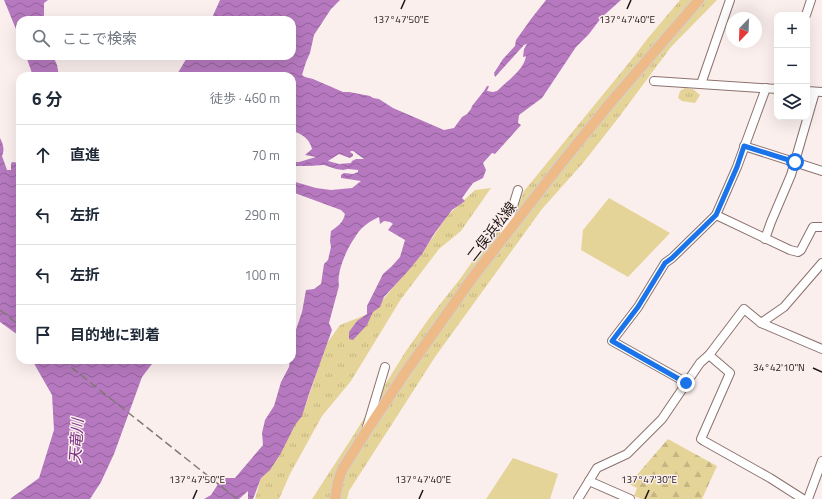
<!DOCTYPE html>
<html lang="ja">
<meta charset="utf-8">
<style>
body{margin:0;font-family:"Titillium Web","Noto Sans JP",sans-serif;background:#f6f6f7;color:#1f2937}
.controls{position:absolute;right:12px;top:12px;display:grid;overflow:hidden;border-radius:8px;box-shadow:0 4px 16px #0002}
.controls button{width:36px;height:36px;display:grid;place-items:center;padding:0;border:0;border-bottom:1px solid #e0e1e3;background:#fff;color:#1f2937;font:20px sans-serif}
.compass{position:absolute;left:726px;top:12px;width:36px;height:36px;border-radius:50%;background:#fff;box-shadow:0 4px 16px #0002;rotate:203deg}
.stop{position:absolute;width:12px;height:12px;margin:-9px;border:3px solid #1a73e8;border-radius:50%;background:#fff}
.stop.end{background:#1a73e8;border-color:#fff;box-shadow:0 1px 4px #0008}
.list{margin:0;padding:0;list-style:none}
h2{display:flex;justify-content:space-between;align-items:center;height:52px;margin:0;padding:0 16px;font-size:17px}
h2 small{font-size:13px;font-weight:400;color:#747a83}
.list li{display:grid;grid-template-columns:26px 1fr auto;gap:12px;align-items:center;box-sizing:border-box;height:60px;padding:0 16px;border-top:1px solid #e0e1e3}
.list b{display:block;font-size:15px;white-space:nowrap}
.list em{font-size:13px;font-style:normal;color:#747a83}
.icon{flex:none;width:22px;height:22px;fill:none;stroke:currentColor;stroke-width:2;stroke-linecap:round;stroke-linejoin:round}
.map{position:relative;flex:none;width:822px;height:499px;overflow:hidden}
.search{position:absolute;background:#fff;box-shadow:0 4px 16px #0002;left:16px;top:16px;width:280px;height:44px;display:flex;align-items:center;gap:10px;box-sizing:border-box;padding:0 14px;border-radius:12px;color:#747a83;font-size:15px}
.panel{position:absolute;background:#fff;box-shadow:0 4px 16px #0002;left:16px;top:72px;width:280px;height:292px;border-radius:12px}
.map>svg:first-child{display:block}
.grass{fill:url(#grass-tufts)}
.forest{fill:url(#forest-firs)}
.pitch{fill:#e5d498}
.water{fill:url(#water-waves);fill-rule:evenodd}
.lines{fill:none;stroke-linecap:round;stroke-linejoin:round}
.minor-casing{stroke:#8b726e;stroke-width:10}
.major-casing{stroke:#d2d0d0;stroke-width:12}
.minor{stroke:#fff;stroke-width:8}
.major{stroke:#eeba87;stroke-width:10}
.rail{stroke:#847978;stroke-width:1.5;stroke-dasharray:8 4;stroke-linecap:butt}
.route{stroke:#1a73e8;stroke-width:5}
.ticks{fill:none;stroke:#1e1413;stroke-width:1.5}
.labels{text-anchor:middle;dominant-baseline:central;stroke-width:3;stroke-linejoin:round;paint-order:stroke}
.street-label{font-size:14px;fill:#1e1413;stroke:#fbefee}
.water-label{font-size:15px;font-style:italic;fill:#792e84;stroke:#fbefee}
.ticks-label{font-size:10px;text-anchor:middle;fill:#1e1413;stroke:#fbefee;stroke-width:3;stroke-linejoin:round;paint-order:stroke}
</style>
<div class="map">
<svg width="822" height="499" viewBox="0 0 822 499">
<defs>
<pattern id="grass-tufts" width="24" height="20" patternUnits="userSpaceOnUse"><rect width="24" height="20" fill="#e5d498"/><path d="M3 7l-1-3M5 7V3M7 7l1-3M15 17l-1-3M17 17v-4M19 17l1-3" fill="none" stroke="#c4b582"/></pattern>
<pattern id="forest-firs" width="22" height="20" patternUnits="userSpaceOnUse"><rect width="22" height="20" fill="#e5d498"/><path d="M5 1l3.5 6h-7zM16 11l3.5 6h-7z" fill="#c4b582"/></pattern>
<pattern id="water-waves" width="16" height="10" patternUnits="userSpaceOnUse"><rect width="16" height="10" fill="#b679bf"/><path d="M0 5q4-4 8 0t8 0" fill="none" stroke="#93629a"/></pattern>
</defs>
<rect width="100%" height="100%" fill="#fbefee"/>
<g class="grass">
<polygon points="680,0 717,0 671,47 619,117 583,163 542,209 435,357 349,491 347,499 312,499 353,436 406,351 430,317 460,279 486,242 519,203 524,191 628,64 648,38"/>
<polygon points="685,88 693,89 700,95 695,103 682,101 678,98 680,91"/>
<polygon points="491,188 461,231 439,249 401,299 351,381 322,416 290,474 279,499 255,499 261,478 305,407 327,343 340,325 373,312 426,247 448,215 475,190"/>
</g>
<polygon class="forest" points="668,439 717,466 702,499 642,499 634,496 637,488 629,484"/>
<g class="pitch">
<polygon points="609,198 670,233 628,277 581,250 583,230"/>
<polygon points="513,458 558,474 550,499 486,499"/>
</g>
<g class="water">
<polygon points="4,0 48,0 44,3 44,20 20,20 20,39"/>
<path d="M220 0H340L331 9 314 35 310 53 306 62 302 75 305 77 313 79 343 92H349L370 96 373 98 379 99 393 108 444 130 454 128 462 117 467 114 471 109 472 106 484 91 487 86H489L487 91 493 92 497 91C507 81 524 70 526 56L523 57 524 49 527 44 524 45 495 77 494 73 503 59 515 46 516 40 531 19 546 0H621L601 18 589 34 576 47 542 98 519 115 518 123 521 125 495 154 492 153 483 163 486 170 483 178 473 183 462 198 465 201 452 210 434 234 422 254 408 271 384 297 380 307 373 312 367 325 353 340 349 339V332L357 321 367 314V306L383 274 392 266 400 257 405 240 388 230 391 226 393 224 390 222 384 221 380 224 379 217C372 220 366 224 361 229 350 242 336 269 339 286L329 323 332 330 309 394 302 416 295 425 281 453 270 470 261 478 253 499H248V491L239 499H204L211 495 222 478H235L263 445 262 433 265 420 274 406 281 382 289 367 290 360H292V341L302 312 306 290 314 289 321 284 324 264 328 260 331 247 330 241 331 231C338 226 343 223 345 214L341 210 292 192V181L316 188 331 190 352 188 361 181 341 178V175L344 173 353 174 358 172V170L348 169 343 170 336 169 324 165 308 166H293L292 168V162H299L316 157 305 155 312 149C310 139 301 133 292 131V76H176L188 56H292V20H211ZM351 151H353L364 159H356L352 161 351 163 339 164 328 161 339 154 350 158 353 156V154L350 152Z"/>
<polygon points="26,56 53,56 57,65 59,76 33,76"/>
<path d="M0 138C3 144 5 149 2 156L7 170H11V164L12 162 20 163V338L18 335 0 322Z"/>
<polygon points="32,360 155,360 142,377 114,454 101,482 90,499 10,499 39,478 54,430 52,395"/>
</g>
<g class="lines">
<defs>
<g id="minor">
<polyline points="806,15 811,0"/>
<polyline points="654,81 777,89"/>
<polyline points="701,84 730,0"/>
<polyline points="807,91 822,92"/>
<polyline points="744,146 822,171"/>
<polyline points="716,215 790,250 798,252 801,250 813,227 822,227"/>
<polyline points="504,235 518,190"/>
<polyline points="765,239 771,222 791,175 815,92"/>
<polyline points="761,323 822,349"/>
<polyline points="709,355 730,373 701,439 704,441 770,478 803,499"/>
<polyline points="687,383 612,341 638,307 665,263 672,258 716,215 737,167 766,88"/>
<polyline points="367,427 385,367"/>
<polyline points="589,481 630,499"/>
<polyline points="578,499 597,468 627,454 662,419 700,363 709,355 744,309 761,323 784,307 822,263"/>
<polyline points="808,499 822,461"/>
</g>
<polyline id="major" points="335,499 338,482 342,470 364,435 405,373 473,277 560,165 611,102 699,0"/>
</defs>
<use href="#minor" class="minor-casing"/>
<use href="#major" class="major-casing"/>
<use href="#minor" class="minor"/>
<use href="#major" class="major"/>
<g class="rail">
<polyline points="0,310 20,326"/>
<polyline points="62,360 237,499"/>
</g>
</g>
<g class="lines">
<polyline class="route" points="686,383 612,341 638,307 665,263 672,258 716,215 737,167 744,146 795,162"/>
</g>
<path class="ticks" d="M401 9 405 0M627 9 631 0M813 368 822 372M193 499 197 490M419 499 423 490M645 499 649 490"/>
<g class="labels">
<g class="street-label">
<text transform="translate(491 231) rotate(-52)">二俣浜松線</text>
</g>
<g class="water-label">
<text transform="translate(76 441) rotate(-86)">天竜川</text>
</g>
</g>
<g class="ticks-label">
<text x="401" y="23">137°47'50"E</text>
<text x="627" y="23">137°47'40"E</text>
<text x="779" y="371">34°42'10"N</text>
<text x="197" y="483">137°47'50"E</text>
<text x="423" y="483">137°47'40"E</text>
<text x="649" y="483">137°47'30"E</text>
</g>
</svg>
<div class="controls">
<button>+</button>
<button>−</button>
<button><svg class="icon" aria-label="layers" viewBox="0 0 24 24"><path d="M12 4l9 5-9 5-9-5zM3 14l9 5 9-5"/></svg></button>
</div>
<svg class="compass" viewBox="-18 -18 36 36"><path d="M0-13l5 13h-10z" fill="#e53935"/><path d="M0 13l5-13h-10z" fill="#747a83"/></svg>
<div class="stop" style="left:795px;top:162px"></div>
<div class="stop end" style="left:686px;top:383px"></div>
<div class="search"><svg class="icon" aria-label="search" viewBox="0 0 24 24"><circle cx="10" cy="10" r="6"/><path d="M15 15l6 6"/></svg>ここで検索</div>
<section class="panel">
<h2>6 分<small>徒歩 · 460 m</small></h2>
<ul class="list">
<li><svg class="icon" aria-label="ahead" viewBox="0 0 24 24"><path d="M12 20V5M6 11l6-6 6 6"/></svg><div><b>直進</b></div><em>70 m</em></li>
<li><svg class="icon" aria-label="left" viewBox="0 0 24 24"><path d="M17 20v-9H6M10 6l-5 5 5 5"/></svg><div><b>左折</b></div><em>290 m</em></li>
<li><svg class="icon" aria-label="left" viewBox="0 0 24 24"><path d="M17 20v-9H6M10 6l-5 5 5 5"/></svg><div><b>左折</b></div><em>100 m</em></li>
<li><svg class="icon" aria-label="arrive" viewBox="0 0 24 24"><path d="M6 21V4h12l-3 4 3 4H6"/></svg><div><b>目的地に到着</b></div></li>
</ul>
</section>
</div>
